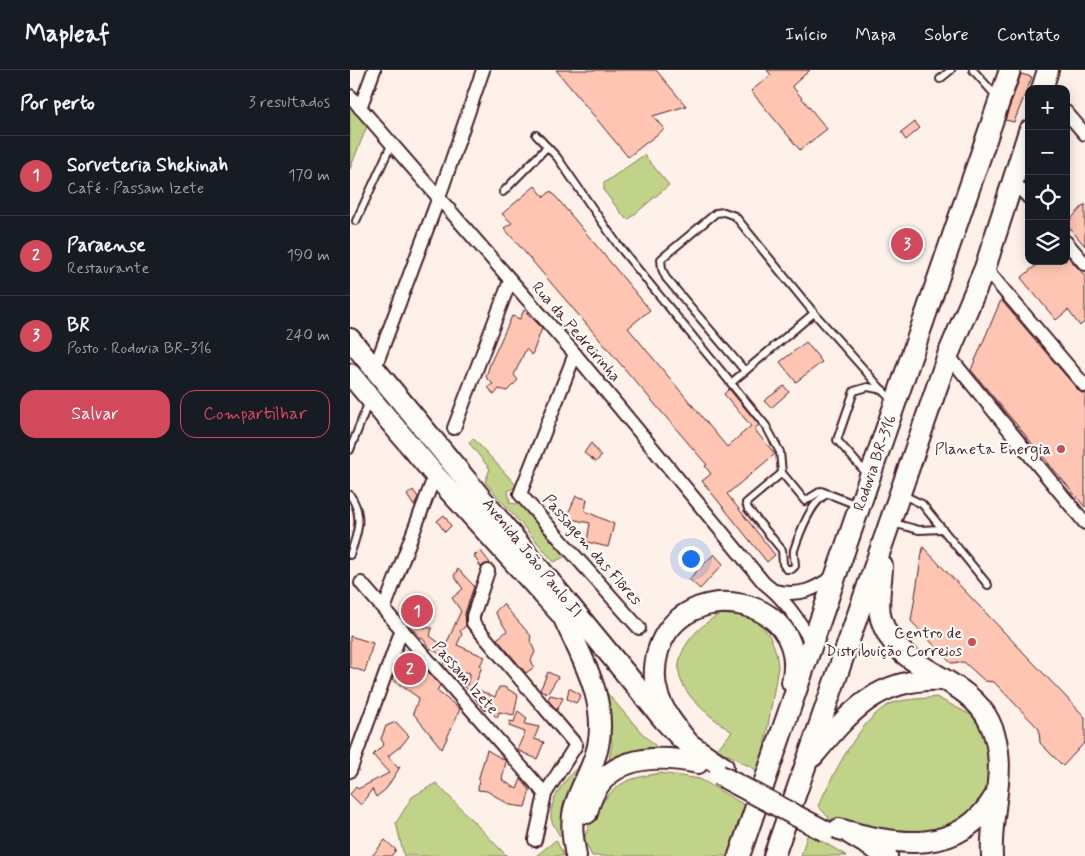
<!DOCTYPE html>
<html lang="pt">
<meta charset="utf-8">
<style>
body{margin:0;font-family:Mynerve,sans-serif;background:#20242c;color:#f1f3f6}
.controls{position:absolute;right:15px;top:15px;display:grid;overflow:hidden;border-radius:10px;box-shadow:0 2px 12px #0003}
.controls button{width:45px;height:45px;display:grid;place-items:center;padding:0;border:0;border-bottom:1px solid #363941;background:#171b24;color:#f1f3f6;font:25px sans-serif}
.you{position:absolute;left:340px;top:488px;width:18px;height:18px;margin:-12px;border:4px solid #fff;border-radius:50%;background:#1a73e8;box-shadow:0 0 0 8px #1a73e833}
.badge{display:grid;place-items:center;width:32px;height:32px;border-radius:50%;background:#d1495b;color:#fff;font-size:16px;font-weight:700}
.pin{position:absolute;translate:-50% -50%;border:2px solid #fff;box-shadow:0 1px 5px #0006}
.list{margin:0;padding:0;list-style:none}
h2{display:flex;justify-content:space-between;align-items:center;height:65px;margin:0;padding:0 20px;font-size:21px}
h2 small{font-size:16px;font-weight:400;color:#9ea1a6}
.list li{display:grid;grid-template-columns:32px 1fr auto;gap:15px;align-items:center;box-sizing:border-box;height:80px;padding:0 20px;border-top:1px solid #363941}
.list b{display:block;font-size:19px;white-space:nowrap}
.list p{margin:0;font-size:16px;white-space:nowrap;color:#9ea1a6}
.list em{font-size:16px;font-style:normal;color:#9ea1a6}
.actions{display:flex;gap:10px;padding:15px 20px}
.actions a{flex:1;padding:11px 0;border:1px solid #d1495b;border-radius:15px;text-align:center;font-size:18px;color:#d1495b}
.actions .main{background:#d1495b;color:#fff}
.icon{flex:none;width:28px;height:28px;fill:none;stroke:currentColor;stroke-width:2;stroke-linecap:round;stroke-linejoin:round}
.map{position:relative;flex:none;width:735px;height:786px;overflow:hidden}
header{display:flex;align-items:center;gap:30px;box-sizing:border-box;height:70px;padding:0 25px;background:#171b24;border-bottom:1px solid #363941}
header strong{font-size:24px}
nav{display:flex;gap:28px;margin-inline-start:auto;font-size:18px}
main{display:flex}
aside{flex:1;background:#171b24}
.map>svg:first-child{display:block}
.green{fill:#c0d388;stroke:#85795a}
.building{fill:#fec6b2;stroke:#4a1f2b}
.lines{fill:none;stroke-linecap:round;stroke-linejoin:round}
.service-casing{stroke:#4a1f2b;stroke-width:10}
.minor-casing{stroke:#4a1f2b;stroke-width:16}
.primary-casing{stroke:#4a1f2b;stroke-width:24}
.trunk-casing{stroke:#4a1f2b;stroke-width:24}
.service{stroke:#fdfcf7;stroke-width:6}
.minor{stroke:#fdfcf7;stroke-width:12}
.primary{stroke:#fdfcf7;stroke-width:20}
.trunk{stroke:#fdfcf7;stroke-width:20}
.primary-bridge-casing{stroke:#4a1f2b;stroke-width:24;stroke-linecap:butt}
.primary-bridge{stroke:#fdfcf7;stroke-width:20}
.poi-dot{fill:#d1495b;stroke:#fdfcf7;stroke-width:2}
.labels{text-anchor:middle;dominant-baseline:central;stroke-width:4.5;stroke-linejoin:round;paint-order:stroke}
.street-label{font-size:16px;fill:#4a1f2b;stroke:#fdfcf7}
.poi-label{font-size:16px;fill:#4a1f2b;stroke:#fdfcf7;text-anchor:end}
</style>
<header>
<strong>Mapleaf</strong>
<nav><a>Início</a><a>Mapa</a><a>Sobre</a><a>Contato</a></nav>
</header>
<main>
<aside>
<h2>Por perto<small>3 resultados</small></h2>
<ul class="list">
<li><span class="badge">1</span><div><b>Sorveteria Shekinah</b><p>Café · Passam Izete</p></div><em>170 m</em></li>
<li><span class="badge">2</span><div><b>Paraense</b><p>Restaurante</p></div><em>190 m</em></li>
<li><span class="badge">3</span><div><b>BR</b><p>Posto · Rodovia BR-316</p></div><em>240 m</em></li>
</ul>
<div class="actions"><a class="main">Salvar</a><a>Compartilhar</a></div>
</aside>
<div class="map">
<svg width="735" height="786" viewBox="0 0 735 786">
<rect width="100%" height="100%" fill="#fdf1e9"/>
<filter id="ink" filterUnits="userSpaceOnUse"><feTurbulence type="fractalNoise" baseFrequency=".02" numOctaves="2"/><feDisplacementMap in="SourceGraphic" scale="10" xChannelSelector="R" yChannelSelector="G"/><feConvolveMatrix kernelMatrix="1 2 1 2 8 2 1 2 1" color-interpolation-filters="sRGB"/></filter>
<g filter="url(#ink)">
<g class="green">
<polygon points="0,35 17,56 0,99"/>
<polygon points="294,85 319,115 279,149 275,148 254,121 254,113"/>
<polygon points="123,368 167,416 158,421 160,433 174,435 216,486 204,492 135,412 140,399 119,373"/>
<path d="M370 544C379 545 394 545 402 549 420 558 427 580 428 597L410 702 367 679 382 662C364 649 342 634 332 613 319 584 348 556 370 544Z"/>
<polygon points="257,623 291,662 311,681 257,701 262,674"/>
<path d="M586 627 623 646 638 667 650 704 632 736 592 763 559 767 489 759 468 736C483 706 509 649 540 634 550 629 574 629 586 627Z"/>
<path d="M240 685 215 760 210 766C207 761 202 754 201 748 199 724 224 700 240 685Z"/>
<path d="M310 703 350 709 398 737 393 759 377 786H242L234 769C242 746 258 716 283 709 292 706 301 705 310 703Z"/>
<polygon points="86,713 157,786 54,786 46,753 62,727"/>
<polygon points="458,763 497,786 451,786"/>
<polygon points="206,770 214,786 186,786"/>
</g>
<g class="building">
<polygon points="206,0 306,0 336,36 303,46 314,59 278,87"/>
<polygon points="417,0 460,0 442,16 477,59 450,80 401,21 421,5"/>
<polygon points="671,4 682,7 664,52 655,50"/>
<polygon points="565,52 570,58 556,70 551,63"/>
<polygon points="185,116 194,127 201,121 300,240 278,258 377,377 401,356 374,324 379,319 409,355 404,359 425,384 377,424 425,485 417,492 352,411 361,404 355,396 357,395 154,158 162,153 152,144"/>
<polygon points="735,134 735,176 716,154"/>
<polygon points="546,163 573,172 569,186 541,176"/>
<polygon points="716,185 735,206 735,251 730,256 718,240 706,250 671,208 691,191 716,191"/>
<polygon points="651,230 729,321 735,324 735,437 621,300"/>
<polygon points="174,240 192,258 182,285 176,279 164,305 168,310 157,321 149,319 144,325 138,317 143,314 136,307 140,294 162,246 170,249"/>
<polygon points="456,272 472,292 446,312 430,292"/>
<polygon points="434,316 439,322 421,338 414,331"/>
<polygon points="241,373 251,386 246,392 234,383"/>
<polygon points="63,420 68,427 64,436 57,425"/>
<polygon points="226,426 237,429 235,441 264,454 258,477 237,472 240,453 216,448"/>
<polygon points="94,445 101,456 95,462 87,451"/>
<polygon points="573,477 735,647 735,672 713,696 690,673 689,659 644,612 635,611 614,592 601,593 561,551"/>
<polygon points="130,480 140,493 131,497 124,486"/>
<polygon points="364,484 373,494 350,519 339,509"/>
<polygon points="108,499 124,516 115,543 116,556 110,561 112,564 107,575 135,587 130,595 132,596 124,618 145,627 149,617 154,617 168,625 164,645 149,642 147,648 137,637 135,641 112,613 117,615 120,603 95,598 93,595 96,589 81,578 80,580 74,570 55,552 68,524 78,529 66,557 82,558 80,566 95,577 111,541 102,528 113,519 104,506"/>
<polygon points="153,534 181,566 180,570 185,582 181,590 184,597 176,603 147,569 157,561 145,542"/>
<polygon points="0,566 23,573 15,602 0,597"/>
<polygon points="55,580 61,583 90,615 87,621 110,639 92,679 63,643 69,628 42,609"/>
<polygon points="198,602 208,607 198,623 190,620"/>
<polygon points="219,618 231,625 226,633 217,629"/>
<polygon points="200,625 213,628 207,640 198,630"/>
<polygon points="168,641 177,648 175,654 189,657 184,669 194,672 187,689 167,680 175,662 159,656 160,651 164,652"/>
<polygon points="46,652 59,666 52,675 38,686 48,698 50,697 36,719 26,727 22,719 11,735 0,724 6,717 8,719 39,703 23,685 34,674 31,669 36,656"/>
<polygon points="137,680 156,691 152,710 167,719 171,709 180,720 175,737 160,735 137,721 128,720 129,707"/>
<polygon points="35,770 46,780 41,786 22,786"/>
</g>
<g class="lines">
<defs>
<g id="service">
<polyline points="623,0 647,27"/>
<polyline points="590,9 601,0"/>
<polyline points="186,65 207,87 268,175 416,356 430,382 432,403"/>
<polyline points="153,122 197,77"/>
<polyline points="6,151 42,73"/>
<polyline points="395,301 316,208 312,199 311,189 366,143 374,142 385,146 464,243 542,331"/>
<polyline points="381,313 464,243"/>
<polyline points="0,380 19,331"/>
<polyline points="517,404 487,370 504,321 518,317 533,320"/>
<path d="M478 424C462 429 449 465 444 480 443 485 445 490 445 496L442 499H436L433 494 432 480 398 439 396 433 432 403 455 431 471 421 507 435"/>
<polyline points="551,424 572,434 638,515"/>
<path d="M0 425C14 445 8 463 0 485"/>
<polyline points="543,453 569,460 592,459"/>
</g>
<g id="minor">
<path d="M0 26 225 284 414 513C435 529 450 551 462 574"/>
<polyline points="10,38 24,0"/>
<polyline points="716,42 735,64"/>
<polyline points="664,112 679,128"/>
<polyline points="716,172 735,194"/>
<polyline points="635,198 735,316"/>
<polyline points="225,284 170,424 289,558"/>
<polyline points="598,285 735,453"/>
<polyline points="24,300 89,127 133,0"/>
<polyline points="104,358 160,211"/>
<polyline points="138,501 123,546 123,553 226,675 195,724 185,770"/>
<polyline points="11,513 195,724"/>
<path d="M425 521C451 527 465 519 486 505"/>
<polyline points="34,539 85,405"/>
<polyline points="0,701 52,559"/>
</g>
<g id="primary">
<polyline points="0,269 314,650 332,669 373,697"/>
<polyline points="0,304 85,405 211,544"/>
<polyline points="500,764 537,786"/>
</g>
<g id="trunk">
<polyline points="692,19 698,0"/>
<path d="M532 496C532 513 526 532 531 549 546 602 616 604 639 651 661 695 639 740 642 786"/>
<path d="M212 544C230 585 258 629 248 676 244 697 231 715 225 736 220 752 223 770 226 786"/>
<path d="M341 676C329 661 314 644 308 625 303 610 304 596 308 581 332 502 462 526 442 612"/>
<path d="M463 686C501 640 529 607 593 610"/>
<path d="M237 743C249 687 301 683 348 693"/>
<path d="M489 759C547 776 610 786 645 726"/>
<polyline points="389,786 660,0"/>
<polyline points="424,786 598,285 635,198 679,61"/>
</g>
</defs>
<use href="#service" class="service-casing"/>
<use href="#minor" class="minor-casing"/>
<use href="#primary" class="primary-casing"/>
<use href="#trunk" class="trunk-casing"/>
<use href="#service" class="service"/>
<use href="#minor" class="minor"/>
<use href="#primary" class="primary"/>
<use href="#trunk" class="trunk"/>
<defs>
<polyline id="primary-bridge" points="369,705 475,761"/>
</defs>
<use href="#primary-bridge" class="primary-bridge-casing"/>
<use href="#primary-bridge" class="primary-bridge"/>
</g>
</g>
<g class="poi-dot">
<circle cx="711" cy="379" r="5"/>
<circle cx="622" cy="572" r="5"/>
</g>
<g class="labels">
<g class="street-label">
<text transform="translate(226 262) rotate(49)">Rua da Pedreirinha</text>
<text transform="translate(525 393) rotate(-71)">Rodovia BR-316</text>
<text transform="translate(242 480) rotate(49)">Passagem das Flôres</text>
<text transform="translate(182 488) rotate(51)">Avenida João Paulo II</text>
<text transform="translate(115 608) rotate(49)">Passam Izete</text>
</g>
<g class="poi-label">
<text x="701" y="379">Planeta Energia</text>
<text x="612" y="563">Centro de<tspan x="612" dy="18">Distribuição Correios</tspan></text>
</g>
</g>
</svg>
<div class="controls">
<button>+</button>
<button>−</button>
<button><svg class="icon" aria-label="locate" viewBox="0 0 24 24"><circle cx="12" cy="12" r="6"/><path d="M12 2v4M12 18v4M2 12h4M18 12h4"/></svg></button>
<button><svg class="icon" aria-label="layers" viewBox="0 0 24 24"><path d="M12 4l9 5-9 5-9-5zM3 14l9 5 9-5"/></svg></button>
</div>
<div class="you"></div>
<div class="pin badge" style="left:67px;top:541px">1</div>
<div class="pin badge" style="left:60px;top:599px">2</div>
<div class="pin badge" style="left:557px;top:174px">3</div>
</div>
</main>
